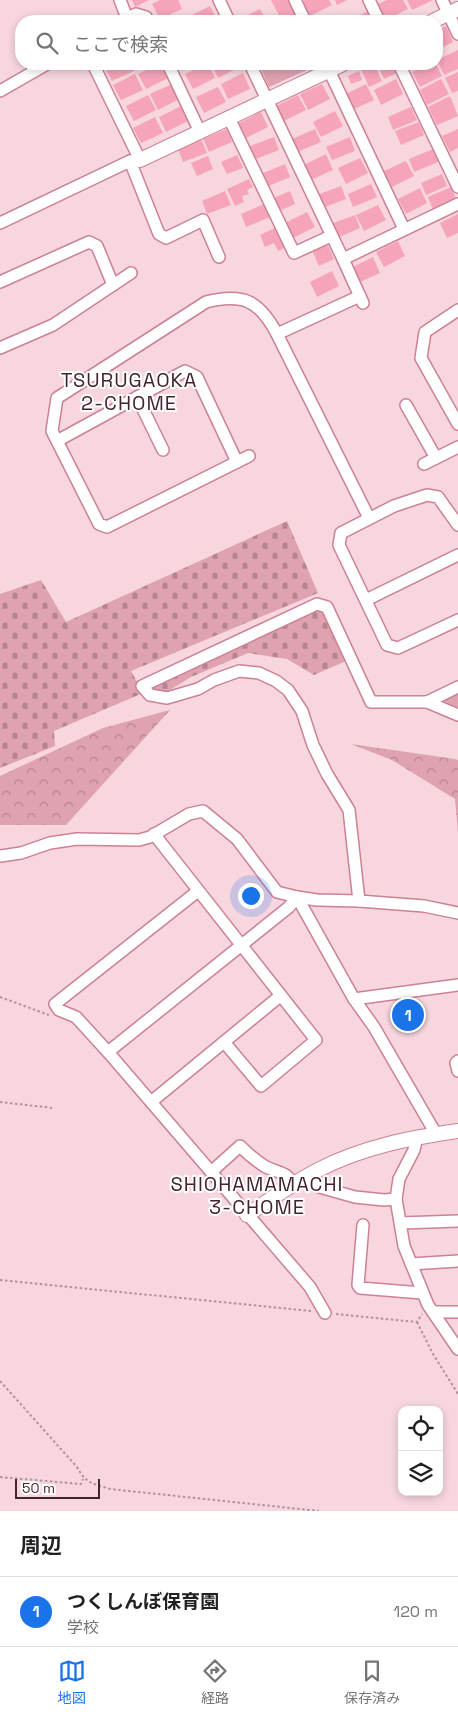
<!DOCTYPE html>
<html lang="ja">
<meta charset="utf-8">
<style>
body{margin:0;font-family:"Space Grotesk","Noto Sans JP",sans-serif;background:#f6f6f6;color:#202124}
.controls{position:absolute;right:15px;bottom:15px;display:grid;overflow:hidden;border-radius:10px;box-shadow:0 2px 8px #0003}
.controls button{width:45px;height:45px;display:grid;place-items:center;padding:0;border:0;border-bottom:1px solid #e0e0e0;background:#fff;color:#202124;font:25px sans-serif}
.scale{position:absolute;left:15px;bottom:12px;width:85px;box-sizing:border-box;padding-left:5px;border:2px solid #43242d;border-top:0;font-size:14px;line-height:18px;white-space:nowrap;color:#43242d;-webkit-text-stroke:4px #fff;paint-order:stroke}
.you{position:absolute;left:250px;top:895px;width:18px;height:18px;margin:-12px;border:4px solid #fff;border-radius:50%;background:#1a73e8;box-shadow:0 0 0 8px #1a73e833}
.badge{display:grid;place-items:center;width:32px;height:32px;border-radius:50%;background:#1a73e8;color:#fff;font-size:16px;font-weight:700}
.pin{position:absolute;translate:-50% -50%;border:2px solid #fff;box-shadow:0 1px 5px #0006}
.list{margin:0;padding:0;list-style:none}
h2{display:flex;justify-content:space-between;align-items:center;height:65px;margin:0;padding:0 20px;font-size:21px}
h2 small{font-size:16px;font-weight:400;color:#757577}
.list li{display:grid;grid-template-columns:32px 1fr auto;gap:15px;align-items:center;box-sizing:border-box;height:70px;padding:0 20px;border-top:1px solid #e0e0e0}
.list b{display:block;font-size:19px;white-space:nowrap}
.list p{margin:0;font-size:16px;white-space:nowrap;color:#757577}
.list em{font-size:16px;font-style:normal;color:#757577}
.icon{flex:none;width:28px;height:28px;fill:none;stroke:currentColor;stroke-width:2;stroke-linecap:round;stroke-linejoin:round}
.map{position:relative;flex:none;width:458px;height:1511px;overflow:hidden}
.search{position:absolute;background:#fff;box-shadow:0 2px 8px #0003;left:15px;right:15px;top:15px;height:55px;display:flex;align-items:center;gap:12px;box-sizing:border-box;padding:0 18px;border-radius:20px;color:#757577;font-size:19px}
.sheet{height:135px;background:#fff}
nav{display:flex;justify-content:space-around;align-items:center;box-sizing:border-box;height:70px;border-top:1px solid #e0e0e0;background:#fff;font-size:14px;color:#757577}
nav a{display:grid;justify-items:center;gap:2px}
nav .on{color:#1a73e8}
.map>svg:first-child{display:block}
.forest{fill:url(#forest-crowns)}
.cemetery{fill:url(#cemetery-stones)}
.park{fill:#dea2b1}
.building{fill:#f6a4ba}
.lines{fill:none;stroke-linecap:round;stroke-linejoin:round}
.minor-casing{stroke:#cc8195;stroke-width:14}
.tertiary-casing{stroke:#cc8195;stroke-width:16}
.path{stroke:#b2919a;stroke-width:2;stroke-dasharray:2.5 2.5;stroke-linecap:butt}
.minor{stroke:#fff;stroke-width:11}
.tertiary{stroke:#fff;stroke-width:14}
.labels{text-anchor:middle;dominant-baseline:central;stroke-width:4;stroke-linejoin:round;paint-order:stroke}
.neighbourhood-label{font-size:20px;letter-spacing:1px;fill:#43242d;stroke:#fff}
</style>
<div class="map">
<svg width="458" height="1511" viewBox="0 0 458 1511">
<defs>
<pattern id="forest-crowns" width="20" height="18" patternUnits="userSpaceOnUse" patternTransform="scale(1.25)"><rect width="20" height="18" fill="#dea2b1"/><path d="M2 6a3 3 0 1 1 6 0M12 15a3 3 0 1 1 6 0" fill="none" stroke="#b68490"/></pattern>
<pattern id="cemetery-stones" width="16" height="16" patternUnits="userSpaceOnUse" patternTransform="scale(1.25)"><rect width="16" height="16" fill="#dea2b1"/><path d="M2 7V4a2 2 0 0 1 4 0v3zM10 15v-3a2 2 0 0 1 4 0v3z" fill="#b68490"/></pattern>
</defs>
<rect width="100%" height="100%" fill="#f7d6de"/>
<g class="forest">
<polygon points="170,710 66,825 0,825 0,776 103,728"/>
<polygon points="351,744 455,759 458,760 458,833 455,799 392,760"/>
</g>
<g class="cemetery">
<polygon points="287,521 318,593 131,671 143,693 54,731 55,746 0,768 0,594 41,580 66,622"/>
<polygon points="315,609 323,611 346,661 314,675 287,659 248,653 191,677 165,693 152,691 150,686"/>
</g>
<g class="park">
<polygon points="259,64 317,64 318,65 269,87"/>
<polygon points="458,693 458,709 445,704 445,700"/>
</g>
<g class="building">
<polygon points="132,0 149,0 135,7"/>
<polygon points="160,0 178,0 182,9 160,19 152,4"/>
<polygon points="271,0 289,0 298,17 289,21 282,21"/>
<polygon points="305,0 329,0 332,5 310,16 303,1"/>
<polygon points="335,0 347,0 337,5"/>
<polygon points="387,0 403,0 408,9 386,20 378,4"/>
<polygon points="407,0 433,0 412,10"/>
<polygon points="210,6 218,21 191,21 188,17"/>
<polygon points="260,9 267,21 239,21 239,19"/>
<polygon points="368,11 373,21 348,21"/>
<polygon points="186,16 189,21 176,21"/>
<polygon points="446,26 453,42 437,50 437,31"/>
<polygon points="458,50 458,69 444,75 437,60"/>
<polygon points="109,64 130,64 134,71 112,81 104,66"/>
<polygon points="158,64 161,64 168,78 146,89 138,74"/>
<polygon points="206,64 208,64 215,78 193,89 185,74"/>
<polygon points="211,64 238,64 240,67 218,78"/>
<polygon points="366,64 374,64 382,81 369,87 360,67"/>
<polygon points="377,64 393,64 397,73 384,79"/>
<polygon points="429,64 436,64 442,76 420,87 412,72"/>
<polygon points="359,71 362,80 351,84 348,76"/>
<polygon points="458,72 458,91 452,93 445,78"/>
<polygon points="243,73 250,89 228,99 221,84"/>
<polygon points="135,74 143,90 121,100 113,85"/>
<polygon points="396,79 403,94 381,105 374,90"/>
<polygon points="441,79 449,94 427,105 420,90"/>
<polygon points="172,84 179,99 158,110 150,94"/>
<polygon points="322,84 330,99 308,110 300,94"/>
<polygon points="366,84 374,100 352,110 344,95"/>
<polygon points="218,87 226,102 204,113 196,97"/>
<polygon points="148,95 156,110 134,121 126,106"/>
<polygon points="298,95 306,110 284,121 276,106"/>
<polygon points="450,96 458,116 437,125 428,107"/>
<polygon points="181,106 188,121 166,132 159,117"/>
<polygon points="411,107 417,120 393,130 388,117"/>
<polygon points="335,111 343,126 321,137 313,122"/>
<polygon points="261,112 268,127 246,138 239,123"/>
<polygon points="155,117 163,133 141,143 133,128"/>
<polygon points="419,122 424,135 401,145 395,131"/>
<polygon points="227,129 232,142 209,152 203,139"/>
<polygon points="315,129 321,142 297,152 292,139"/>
<polygon points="458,129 458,148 450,152 442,136"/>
<polygon points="274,137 279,150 256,159 250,146"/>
<polygon points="350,137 355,151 332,160 326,147"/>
<polygon points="201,139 207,153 183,162 178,149"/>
<polygon points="433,149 438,162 414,172 409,159"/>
<polygon points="326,154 333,170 311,180 304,165"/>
<polygon points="237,155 243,168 227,174 221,162"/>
<polygon points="208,156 213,169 197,176 191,163"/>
<polygon points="360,158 368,173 346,184 338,168"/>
<polygon points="406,161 414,176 392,187 384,171"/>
<polygon points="285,164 290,177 266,187 261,174"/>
<polygon points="442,174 447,186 426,195 421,183"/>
<polygon points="249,179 253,187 247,190 249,194 242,196 244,202 235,206 227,189"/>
<polygon points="371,184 377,197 353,207 348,194"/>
<polygon points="341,186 346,199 323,208 317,195"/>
<polygon points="451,187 457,201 433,210 428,197"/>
<polygon points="420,188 427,203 406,214 398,199"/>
<polygon points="225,191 231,205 207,214 202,201"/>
<polygon points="290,191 295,204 279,211 274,198"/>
<polygon points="264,204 270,217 246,227 241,214"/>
<polygon points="378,205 386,220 364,231 356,215"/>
<polygon points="307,212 315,227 293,238 285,223"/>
<polygon points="458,214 458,233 447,238 440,223"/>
<polygon points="355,215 360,228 337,238 331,224"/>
<polygon points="277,227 286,247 278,251 274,243 265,247 260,235"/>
<polygon points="398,241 405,256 384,267 376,252"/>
<polygon points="327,243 334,259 319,266 312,250"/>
<polygon points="373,257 380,273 358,283 351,268"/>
<polygon points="332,271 339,286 317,297 310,282"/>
</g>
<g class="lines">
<defs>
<g id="minor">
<polyline points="120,0 127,18"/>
<polyline points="219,0 229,21"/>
<polyline points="295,0 305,21"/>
<polyline points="369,0 379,21"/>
<polyline points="442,0 458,34"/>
<polyline points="121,21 136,14 146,17 148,21"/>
<polyline points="168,64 200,132"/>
<polyline points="250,64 343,259 458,204"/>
<polyline points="326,64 404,229"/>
<polyline points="399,64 458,187"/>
<polyline points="0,91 47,64"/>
<polyline points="229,118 294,253 331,236"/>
<polyline points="130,161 159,234 166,238 203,220 219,257"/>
<polyline points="0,223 130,161 140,160 93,64"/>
<polyline points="343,259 363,303"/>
<polyline points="0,282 89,242 97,246 113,285 53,325 0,348"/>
<polyline points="113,285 131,273"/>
<polyline points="360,296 277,334 369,518"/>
<polyline points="458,310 425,332 421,358 458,424"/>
<polyline points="137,397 163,450"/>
<polyline points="406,405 436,458"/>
<path d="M57 441 185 371 197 377 237 462 107 527 99 524 52 431 57 398 206 302C243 293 259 300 277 334"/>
<polyline points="237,462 249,456"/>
<polyline points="424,464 458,447"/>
<polyline points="458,525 438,497 427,495 394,506 341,533 339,545 387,645 398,648 458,620"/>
<polyline points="366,600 458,555"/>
<polyline points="427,702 458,687"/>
<polyline points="154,834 316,1040 261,1086 224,1042"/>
<polyline points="0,856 21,853 50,843 77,839 139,840 150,837 189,814 203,811 237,839 277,892 297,897 317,900 359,901 424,906 458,913"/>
<polyline points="198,891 55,1004 59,1010 76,1017 108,1052 310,1287 325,1313"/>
<polyline points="359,901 349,810 327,774 313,745 302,711 288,690 276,681 259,673 239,671 214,680 198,689 167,698 150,695 142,686 317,604 327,607 371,702 427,702 458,715"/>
<polyline points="354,999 458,985"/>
<polyline points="108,1052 289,907 297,897 354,999 374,1027 436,1134"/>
<polyline points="458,1061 456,1063 458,1071"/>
<polyline points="151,1102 280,996"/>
<polyline points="417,1137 414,1150 399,1179 396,1199 404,1246 428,1305 458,1349"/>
<path d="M211 1172 240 1146C248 1154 256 1161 266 1167 278 1173 286 1171 293 1184"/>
<polyline points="308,1175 316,1186 355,1197 384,1200 396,1199"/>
<polyline points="401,1223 458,1221"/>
<polyline points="363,1225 358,1285 360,1288 422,1293"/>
<polyline points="411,1264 458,1261"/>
<polyline points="433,1312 458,1312"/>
</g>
<g id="tertiary">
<polyline points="433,21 458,9"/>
<polyline points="140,160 343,64"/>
<path d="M247 1215C271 1199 293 1183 318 1170 362 1147 410 1138 458 1131"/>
</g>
</defs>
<use href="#minor" class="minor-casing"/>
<use href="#tertiary" class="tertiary-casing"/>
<g class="path">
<polyline points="0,997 49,1015"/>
<polyline points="0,1102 53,1108"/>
<polyline points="0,1280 311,1311"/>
<polyline points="336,1314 417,1322 422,1314"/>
<polyline points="417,1322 433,1354 458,1394"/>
<path d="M0 1381 77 1467C86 1484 92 1483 110 1489L319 1511"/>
<polyline points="0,1477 81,1484 83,1479"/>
</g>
<use href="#minor" class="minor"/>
<use href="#tertiary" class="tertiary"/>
</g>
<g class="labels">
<g class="neighbourhood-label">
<text x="129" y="380">TSURUGAOKA<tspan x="129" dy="23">2-CHOME</tspan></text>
<text x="257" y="1184">SHIOHAMAMACHI<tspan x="257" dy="23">3-CHOME</tspan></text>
</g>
</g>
</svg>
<div class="controls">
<button><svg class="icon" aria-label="locate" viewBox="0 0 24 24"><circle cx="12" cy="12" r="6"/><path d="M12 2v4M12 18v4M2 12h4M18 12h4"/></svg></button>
<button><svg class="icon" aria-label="layers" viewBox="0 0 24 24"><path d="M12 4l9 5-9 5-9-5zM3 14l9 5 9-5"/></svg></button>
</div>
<div class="scale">50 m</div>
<div class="you"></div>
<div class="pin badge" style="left:408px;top:1015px">1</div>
<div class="search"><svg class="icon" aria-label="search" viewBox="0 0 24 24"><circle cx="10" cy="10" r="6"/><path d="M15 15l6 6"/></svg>ここで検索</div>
</div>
<section class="sheet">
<h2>周辺<small></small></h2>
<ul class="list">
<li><span class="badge">1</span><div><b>つくしんぼ保育園</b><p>学校</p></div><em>120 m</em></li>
</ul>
</section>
<nav>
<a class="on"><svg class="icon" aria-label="map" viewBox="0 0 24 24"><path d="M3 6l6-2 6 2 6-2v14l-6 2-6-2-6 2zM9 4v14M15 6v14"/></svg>地図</a>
<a><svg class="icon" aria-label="directions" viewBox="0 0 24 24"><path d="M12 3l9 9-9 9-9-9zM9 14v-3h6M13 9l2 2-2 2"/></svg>経路</a>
<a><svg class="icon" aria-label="saved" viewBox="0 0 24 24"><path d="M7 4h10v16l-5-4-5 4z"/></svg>保存済み</a>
</nav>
